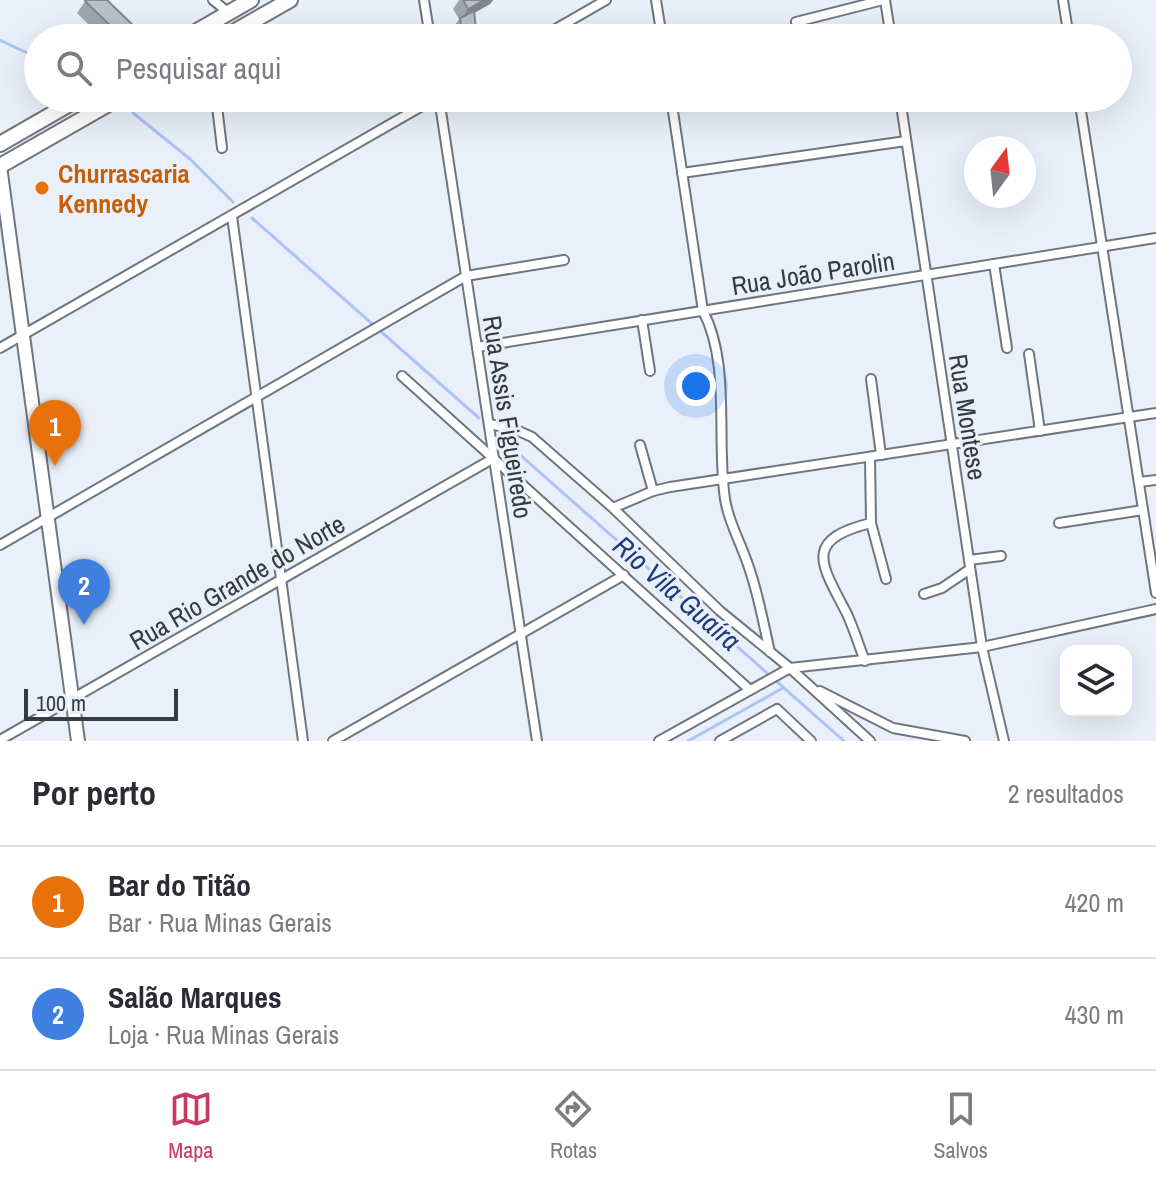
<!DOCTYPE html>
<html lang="pt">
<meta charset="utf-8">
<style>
body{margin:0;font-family:"Archivo Narrow",sans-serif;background:#f2f2f3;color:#2b2b33}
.controls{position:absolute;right:24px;bottom:24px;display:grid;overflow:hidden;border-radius:16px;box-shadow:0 8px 32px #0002}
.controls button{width:72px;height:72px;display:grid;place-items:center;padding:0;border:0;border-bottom:2px solid #e1e1e2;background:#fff;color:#2b2b33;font:40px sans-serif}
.compass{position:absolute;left:964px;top:136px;width:72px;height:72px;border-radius:50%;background:#fff;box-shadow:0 8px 32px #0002;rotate:15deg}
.scale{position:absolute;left:24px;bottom:20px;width:154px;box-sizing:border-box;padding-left:8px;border:4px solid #373a3e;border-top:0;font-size:22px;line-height:28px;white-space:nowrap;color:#373a3e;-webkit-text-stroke:6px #eaf0fa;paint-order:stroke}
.you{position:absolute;left:696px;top:386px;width:28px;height:28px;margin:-20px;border:6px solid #fff;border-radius:50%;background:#1a73e8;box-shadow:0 0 0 12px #1a73e833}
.badge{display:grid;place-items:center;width:52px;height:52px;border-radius:50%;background:#c93a61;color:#fff;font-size:26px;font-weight:700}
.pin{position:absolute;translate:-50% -66px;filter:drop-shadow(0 2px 4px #0008)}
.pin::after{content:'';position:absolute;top:42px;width:28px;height:24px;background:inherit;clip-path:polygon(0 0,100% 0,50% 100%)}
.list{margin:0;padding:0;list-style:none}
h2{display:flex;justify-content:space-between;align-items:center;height:104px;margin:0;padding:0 32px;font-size:34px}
h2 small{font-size:26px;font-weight:400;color:#7c7c81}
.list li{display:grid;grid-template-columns:52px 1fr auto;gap:24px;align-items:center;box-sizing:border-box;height:112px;padding:0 32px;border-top:2px solid #e1e1e2}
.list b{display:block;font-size:30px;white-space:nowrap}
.list p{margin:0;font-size:26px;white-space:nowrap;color:#7c7c81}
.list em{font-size:26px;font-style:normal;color:#7c7c81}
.icon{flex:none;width:44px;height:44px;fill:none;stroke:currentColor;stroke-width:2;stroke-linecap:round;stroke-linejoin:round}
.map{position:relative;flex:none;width:1156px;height:741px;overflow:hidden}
.search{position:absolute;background:#fff;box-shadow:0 8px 32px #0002;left:24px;right:24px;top:24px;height:88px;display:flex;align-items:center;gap:20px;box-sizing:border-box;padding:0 28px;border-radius:44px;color:#7c7c81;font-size:30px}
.sheet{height:328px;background:#fff}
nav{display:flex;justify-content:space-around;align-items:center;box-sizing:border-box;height:112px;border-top:2px solid #e1e1e2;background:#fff;font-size:22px;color:#7c7c81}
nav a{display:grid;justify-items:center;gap:4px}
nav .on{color:#c93a61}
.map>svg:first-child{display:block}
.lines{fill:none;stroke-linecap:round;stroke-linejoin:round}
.stream{stroke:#abc3f5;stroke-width:3}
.street-casing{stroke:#70767e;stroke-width:12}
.secondary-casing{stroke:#70767e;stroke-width:16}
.primary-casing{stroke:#70767e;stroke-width:18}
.street{stroke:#fff;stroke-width:8}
.secondary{stroke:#fff;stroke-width:12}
.primary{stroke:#fff;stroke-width:14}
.wall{fill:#a1a6ae}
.shaded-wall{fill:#83878d}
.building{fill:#bbc1ca;stroke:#83878d;stroke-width:2}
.food-dot{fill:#e8710a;stroke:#eaf0fa;stroke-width:3}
.labels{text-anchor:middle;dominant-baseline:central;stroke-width:6;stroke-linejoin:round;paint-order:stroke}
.food-label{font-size:26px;font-weight:bold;fill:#c56008;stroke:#eaf0fa;text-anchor:start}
.street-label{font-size:26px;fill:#373a3e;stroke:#eaf0fa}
.water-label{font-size:28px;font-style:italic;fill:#1e3a80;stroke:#eaf0fa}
</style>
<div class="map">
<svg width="1156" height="741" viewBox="0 0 1156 741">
<rect width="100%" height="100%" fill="#eaf0fa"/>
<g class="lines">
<g class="stream">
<polyline points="0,40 38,58"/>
<polyline points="133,113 190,159 233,202"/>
<polyline points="252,218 479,418"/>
<polyline points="510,446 844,741"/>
<polyline points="688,741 783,688"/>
</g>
<defs>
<g id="street">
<polyline points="213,0 229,13"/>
<polyline points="424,0 430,38"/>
<polyline points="656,0 662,38"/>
<polyline points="885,0 891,38"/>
<polyline points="1063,0 1069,38"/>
<polyline points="796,22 883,0"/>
<polyline points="540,38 606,0"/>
<polyline points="216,98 222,148"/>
<polyline points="439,98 537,741"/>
<path d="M671 98 703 311C731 364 716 440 725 499 728 521 740 541 747 562 758 591 763 622 770 652"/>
<polyline points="900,98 982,647 1004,741"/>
<polyline points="1079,98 1156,593"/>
<polyline points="682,173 906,141"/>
<polyline points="232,216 303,741"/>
<polyline points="994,264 1007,348"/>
<polyline points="642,320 650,371"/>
<polyline points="477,347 1156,238"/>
<polyline points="0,348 436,98"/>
<polyline points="1029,354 1040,431"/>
<polyline points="402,376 750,690"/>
<polyline points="871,379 881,455"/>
<polyline points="489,424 514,429 532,437 613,508 720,611 790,668 870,741"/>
<polyline points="640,445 653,491"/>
<polyline points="870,457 871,523 886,579"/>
<polyline points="1139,482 1156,480"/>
<polyline points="613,508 653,491 670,487 1156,413"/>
<polyline points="1059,523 1143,510"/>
<polyline points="0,545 466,276 564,260"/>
<polyline points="969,560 1001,556"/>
<polyline points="924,594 942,588 970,569"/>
<path d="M865 661C859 646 854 629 847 614 822 565 801 540 871 523"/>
<polyline points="820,691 893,728 965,741"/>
<polyline points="0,740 494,458"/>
<polyline points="333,741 624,575"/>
<polyline points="659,741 790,668 982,647 1156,609"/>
<polyline points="720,741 777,709 811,741"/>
</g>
<polyline id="secondary" points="0,166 78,741"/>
<g id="primary">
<polyline points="185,38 251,0"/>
<polyline points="223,38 290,0"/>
<polyline points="0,144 80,98"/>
<polyline points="0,166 119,98"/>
</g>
</defs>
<use href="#street" class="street-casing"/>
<use href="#secondary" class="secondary-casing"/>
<use href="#primary" class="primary-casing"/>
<use href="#street" class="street"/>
<use href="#secondary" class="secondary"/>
<use href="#primary" class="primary"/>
</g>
<g class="wall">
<polygon points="86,0 142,38 102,38 77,13"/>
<polygon points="459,0 493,0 490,4 474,13 477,38 453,38 452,29 459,19 453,9"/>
</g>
<polygon class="shaded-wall" points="484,0 493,0 490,4 460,21 468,9"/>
<g class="building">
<polygon points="86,0 107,0 143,35 141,38 123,38 85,1"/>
<polygon points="463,0 484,0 468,9"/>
<polygon points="474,11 477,38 463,38 460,18"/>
</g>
<circle class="food-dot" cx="42" cy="188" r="8"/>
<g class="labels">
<g class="food-label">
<text x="58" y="173">Churrascaria<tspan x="58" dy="30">Kennedy</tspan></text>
</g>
<g class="street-label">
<text transform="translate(813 273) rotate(-9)">Rua João Parolin</text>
<text transform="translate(508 417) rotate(81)">Rua Assis Figueiredo</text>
<text transform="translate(968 417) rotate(81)">Rua Montese</text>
<text transform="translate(237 582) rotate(-30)">Rua Rio Grande do Norte</text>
</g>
<g class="water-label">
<text transform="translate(677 593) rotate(41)">Rio Vila Guaíra</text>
</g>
</g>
</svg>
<div class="controls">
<button><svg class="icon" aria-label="layers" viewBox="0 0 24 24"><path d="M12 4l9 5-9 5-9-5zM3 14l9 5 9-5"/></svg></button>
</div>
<svg class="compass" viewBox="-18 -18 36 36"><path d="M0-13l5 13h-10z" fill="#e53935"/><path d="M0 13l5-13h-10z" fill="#7c7c81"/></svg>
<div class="scale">100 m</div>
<div class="you"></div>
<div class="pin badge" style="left:55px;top:466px;background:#e8710a">1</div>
<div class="pin badge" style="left:84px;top:625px;background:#3f7fe0">2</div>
<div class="search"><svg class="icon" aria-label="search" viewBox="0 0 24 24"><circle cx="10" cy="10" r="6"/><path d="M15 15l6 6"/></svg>Pesquisar aqui</div>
</div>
<section class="sheet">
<h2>Por perto<small>2 resultados</small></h2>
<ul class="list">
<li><span class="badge" style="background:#e8710a">1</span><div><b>Bar do Titão</b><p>Bar · Rua Minas Gerais</p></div><em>420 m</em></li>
<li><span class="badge" style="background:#3f7fe0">2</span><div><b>Salão Marques</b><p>Loja · Rua Minas Gerais</p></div><em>430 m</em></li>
</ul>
</section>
<nav>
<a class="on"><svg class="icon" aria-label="map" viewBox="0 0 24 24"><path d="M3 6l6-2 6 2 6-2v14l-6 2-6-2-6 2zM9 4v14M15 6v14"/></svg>Mapa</a>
<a><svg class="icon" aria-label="directions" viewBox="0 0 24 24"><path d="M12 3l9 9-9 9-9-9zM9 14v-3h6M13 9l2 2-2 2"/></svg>Rotas</a>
<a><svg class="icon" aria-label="saved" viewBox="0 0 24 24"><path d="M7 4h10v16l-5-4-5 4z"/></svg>Salvos</a>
</nav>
